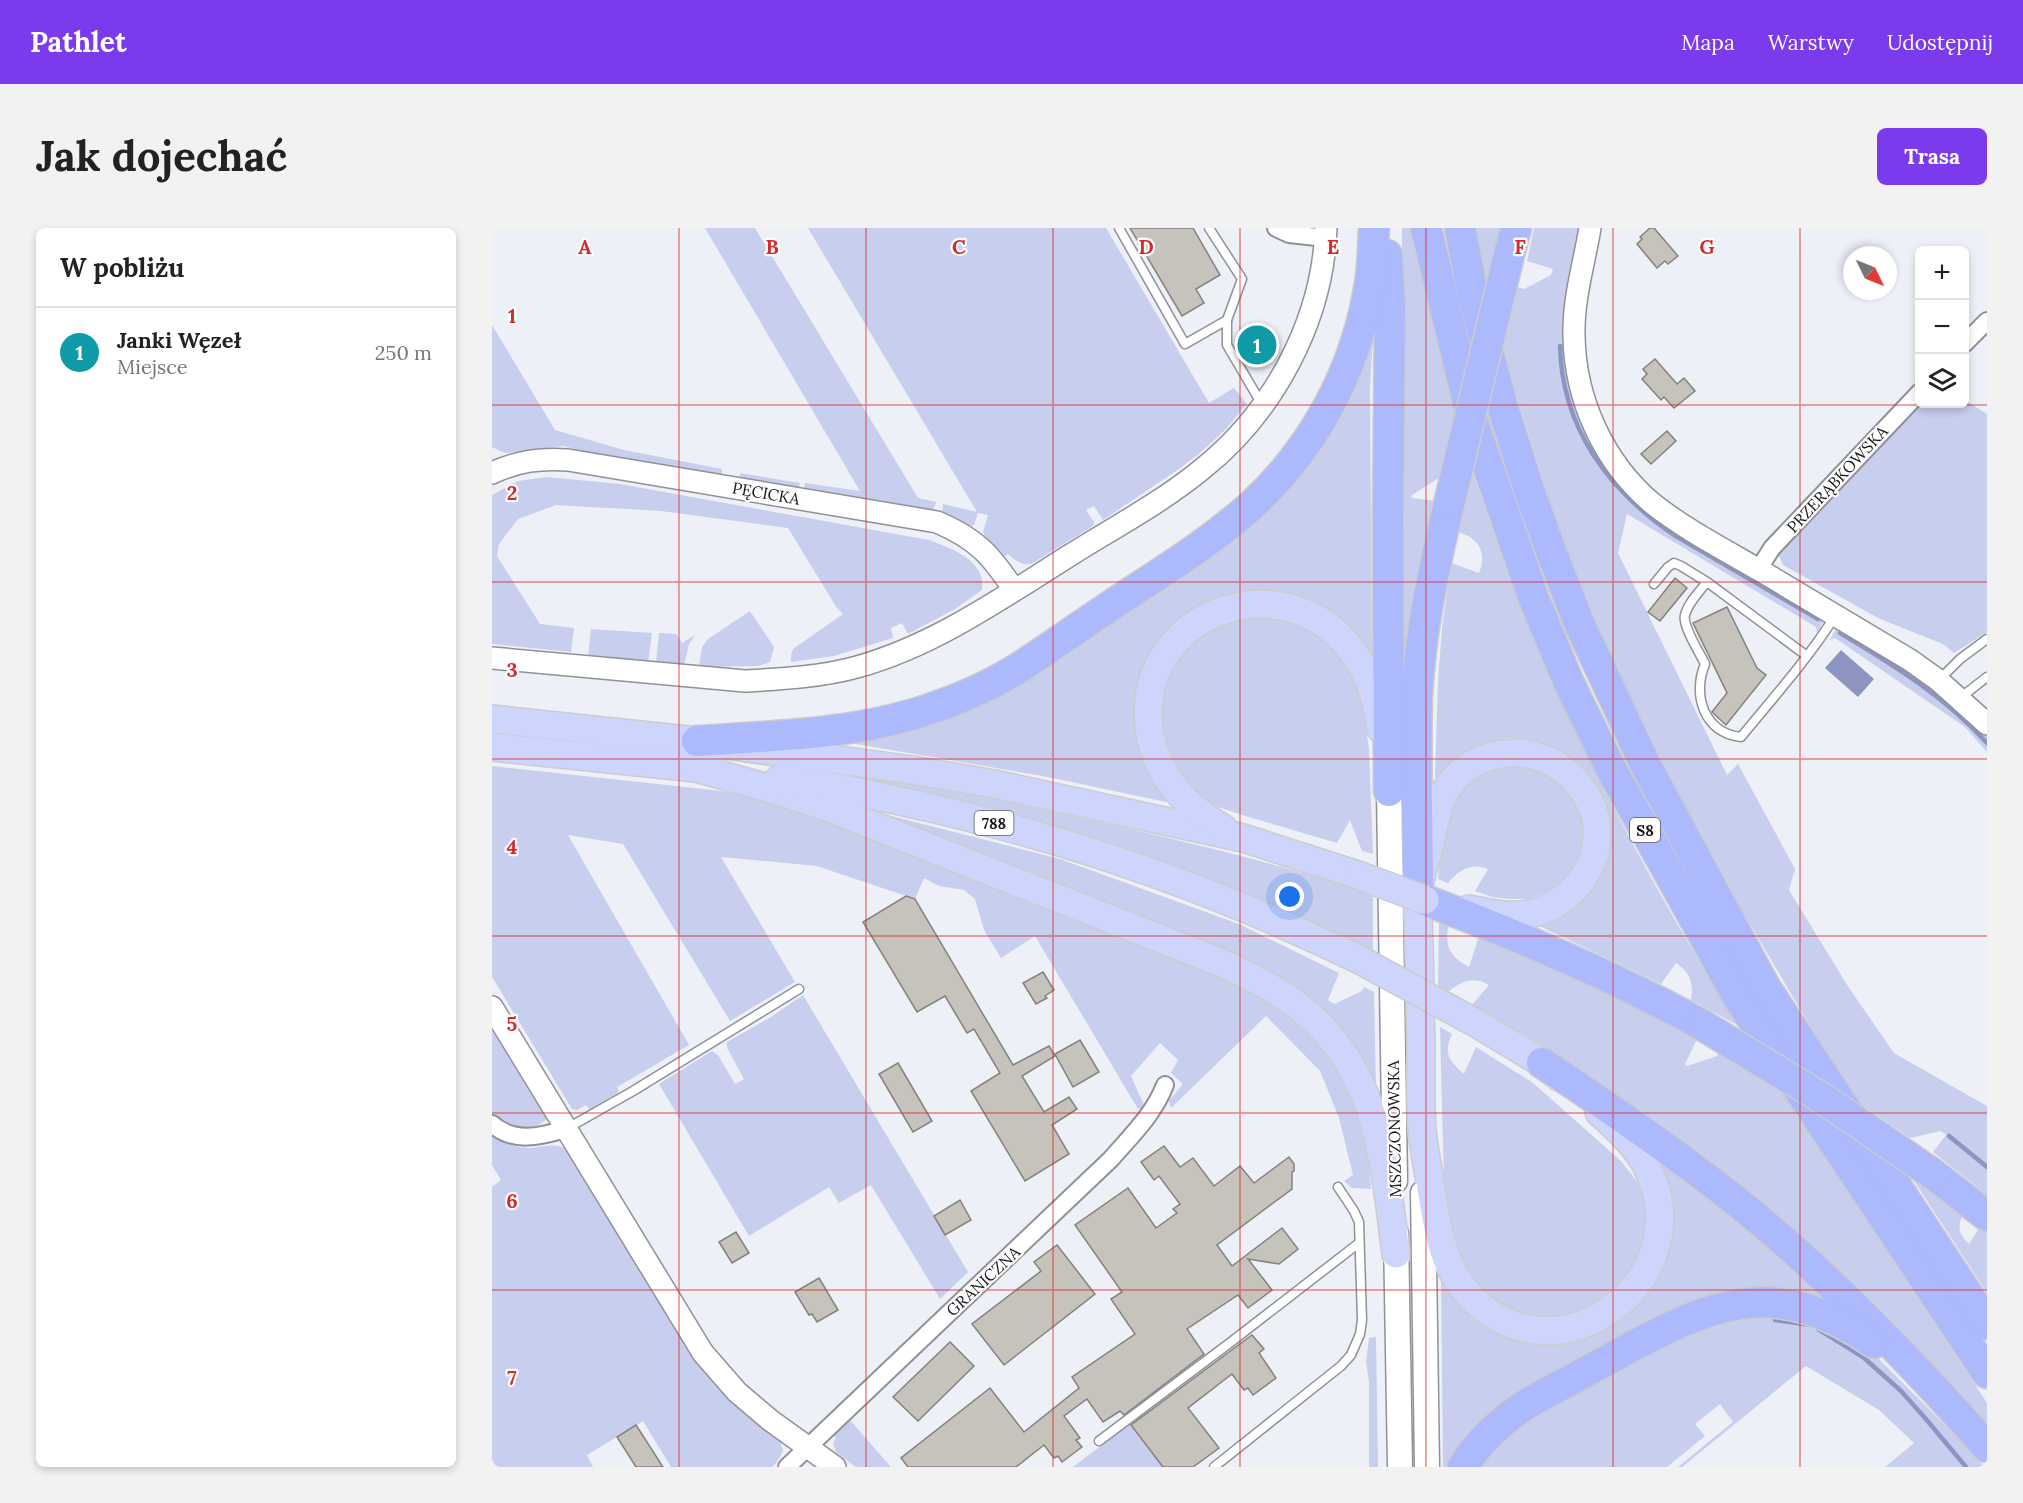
<!DOCTYPE html>
<html lang="pl">
<meta charset="utf-8">
<style>
body{margin:0;font-family:Lora,serif;background:#f2f2f2;color:#222}
.controls{position:absolute;right:18px;top:18px;display:grid;overflow:hidden;border-radius:9px;box-shadow:0 3px 9px #0003}
.controls button{width:54px;height:54px;display:grid;place-items:center;padding:0;border:0;border-bottom:2px solid #e0e0e0;background:#fff;color:#222;font:30px sans-serif}
.compass{position:absolute;left:1351px;top:18px;width:54px;height:54px;border-radius:50%;background:#fff;box-shadow:0 3px 9px #0003;rotate:133deg}
.you{position:absolute;left:798px;top:669px;width:21px;height:21px;margin:-15px;border:4px solid #fff;border-radius:50%;background:#1a73e8;box-shadow:0 0 0 9px #1a73e833}
.badge{display:grid;place-items:center;width:39px;height:39px;border-radius:50%;background:#7c3aed;color:#fff;font-size:20px;font-weight:700}
.pin{position:absolute;translate:-50% -50%;border:3px solid #fff;box-shadow:0 2px 6px #0006}
.list{margin:0;padding:0;list-style:none}
h2{display:flex;justify-content:space-between;align-items:center;height:78px;margin:0;padding:0 24px;font-size:26px}
h2 small{font-size:20px;font-weight:400;color:#767676}
.list li{display:grid;grid-template-columns:39px 1fr auto;gap:18px;align-items:center;box-sizing:border-box;height:90px;padding:0 24px;border-top:2px solid #e0e0e0}
.list b{display:block;font-size:22px;white-space:nowrap}
.list p{margin:0;font-size:20px;white-space:nowrap;color:#767676}
.list em{font-size:20px;font-style:normal;color:#767676}
.icon{flex:none;width:33px;height:33px;fill:none;stroke:currentColor;stroke-width:2;stroke-linecap:round;stroke-linejoin:round}
.map{position:relative;flex:none;width:1495px;height:1239px;overflow:hidden;border-radius:9px}
header{display:flex;align-items:center;gap:36px;box-sizing:border-box;height:84px;padding:0 30px;background:#7c3aed;color:#fff}
header strong{font-size:28px}
nav{display:flex;gap:33px;margin-inline-start:auto;font-size:21px}
.intro{display:flex;align-items:center;justify-content:space-between;box-sizing:border-box;height:144px;padding:0 36px}
h1{margin:0;font-size:42px}
.button{padding:15px 27px;border-radius:9px;background:#7c3aed;color:#fff;font-size:21px;font-weight:700}
main{display:flex;gap:36px;padding:0 36px}
aside{flex:1;background:#fff;border-radius:9px;box-shadow:0 3px 9px #0003}
.map>svg:first-child{display:block}
.green{fill:#c7ceee}
.water{fill:#8c95c2}
.lines{fill:none;stroke-linecap:round;stroke-linejoin:round}
.stream{stroke:#8c95c2;stroke-width:4.5}
.building{fill:#c5c3bc;stroke:#83827b;stroke-width:1.5}
.service-casing{stroke:#8f9198;stroke-width:11}
.minor-casing{stroke:#8f9198;stroke-width:20}
.tertiary-casing{stroke:#8f9198;stroke-width:24}
.secondary-casing{stroke:#8f9198;stroke-width:27}
.primary-casing{stroke:#ccc;stroke-width:30}
.motorway-casing{stroke:#ccc;stroke-width:33}
.service{stroke:#fff;stroke-width:8}
.minor{stroke:#fff;stroke-width:16}
.tertiary{stroke:#fff;stroke-width:21}
.secondary{stroke:#fff;stroke-width:24}
.primary{stroke:#cdd5fd;stroke-width:27}
.motorway{stroke:#acb9fc;stroke-width:30}
.primary-bridge-casing{stroke:#ccc;stroke-width:30;stroke-linecap:butt}
.motorway-bridge-casing{stroke:#ccc;stroke-width:33;stroke-linecap:butt}
.primary-bridge{stroke:#cdd5fd;stroke-width:27}
.motorway-bridge{stroke:#acb9fc;stroke-width:30}
.grid{fill:none;stroke:#d62828;stroke-width:1.5;stroke-opacity:0.55}
.labels{text-anchor:middle;dominant-baseline:central;stroke-width:4.5;stroke-linejoin:round;paint-order:stroke}
.shield{fill:#fefefe;stroke:#5c5c5e;stroke-width:1.5}
.shield-label{font-size:15px;font-weight:bold;fill:#161619}
.street-label{font-size:16px;fill:#161619;stroke:#fefefe}
.grid-label{font-size:20px;text-anchor:middle;font-weight:bold;fill:#d62828;stroke:#fefefe;stroke-width:4.5;stroke-linejoin:round;paint-order:stroke}
</style>
<header>
<strong>Pathlet</strong>
<nav><a>Mapa</a><a>Warstwy</a><a>Udostępnij</a></nav>
</header>
<div class="intro"><h1>Jak dojechać</h1><a class="button">Trasa</a></div>
<main>
<aside>
<h2>W pobliżu<small></small></h2>
<ul class="list">
<li><span class="badge" style="background:#0f9aa8">1</span><div><b>Janki Węzeł</b><p>Miejsce</p></div><em>250 m</em></li>
</ul>
</aside>
<div class="map">
<svg width="1495" height="1239" viewBox="0 0 1495 1239">
<rect width="100%" height="100%" fill="#eef0f8"/>
<g class="green">
<polygon points="213,0 263,0 426,270 444,274 441,283 312,265 313,255 368,263"/>
<path d="M316 0H614L717 175 742 160 755 176 733 202 709 224 687 241 611 292 602 278 594 282 602 294 601 298 539 336C529 337 524 333 516 326L513 328 493 308 491 304 496 287 486 285 482 297 479 298 462 289 450 286 451 276 485 284Z"/>
<polygon points="910,0 920,0 966,186 950,251 945,251 920,267 919,270 943,273 911,472"/>
<polygon points="984,0 1011,0 996,61"/>
<polygon points="1042,0 1089,0 1074,108 1075,145 1086,181 1114,236 1332,392 1325,405 1324,399 1135,286 1126,325 1235,547 1246,536 1303,641 1297,662 1357,760 1402,825 1495,878 1495,967 1441,924 1454,907 1449,903 1418,910 1365,874 1321,803 1196,591 1117,428 1066,299 1010,122 1025,59 1032,61 1059,47 1061,41 1035,33"/>
<path d="M882 94 878 159 880 430C866 408 849 388 825 376 809 368 790 364 772 364 686 361 627 437 647 520 652 539 665 555 676 572L674 574 556 549 347 513 400 505 738 311Z"/>
<polygon points="0,97 63,202 132,222 230,241 230,250 96,225 72,218 16,225 10,224 0,219"/>
<polygon points="1473,172 1495,186 1495,404 1462,425 1451,416 1388,391 1291,337 1286,326 1291,318 1428,176 1472,176"/>
<path d="M980 243C999 296 1016 349 1038 401 1096 539 1167 671 1247 798L1199 772C1202 755 1198 744 1184 735L1169 756 1039 694 1088 669C1091 653 1108 574 1105 565 1095 531 1051 508 1017 510 1005 511 992 516 982 521 969 526 958 541 947 551L943 549 946 452 950 400 959 335 987 345C996 324 986 309 965 304Z"/>
<polygon points="248,245 308,255 306,264 247,254"/>
<path d="M55 249 128 256 437 312C460 321 494 332 490 362L463 381 416 406 410 395 399 400 401 410 342 428 299 434V427L301 421 351 386 345 380 296 300 169 283 64 277 26 291 7 316 5 328 48 396 82 400 79 424 0 416V267L26 253Z"/>
<polygon points="258,383 282,419 278,434 266,438 207,439 210,419 216,411"/>
<polygon points="751,388 802,392 841,415 865,454 872,485 877,521 881,626 870,623 858,592 845,615 750,587 720,577 707,568 695,556 671,519 670,459 682,432 707,407"/>
<polygon points="1348,399 1438,456 1476,487 1495,507 1495,524 1473,499 1343,410 1338,412 1344,400"/>
<polygon points="99,401 160,405 156,435 96,429"/>
<polygon points="167,405 184,406 190,415 203,407 197,416 192,437 164,435"/>
<path d="M179 520 225 525 515 570 516 574C639 601 762 627 881 667V724L808 690 711 649 588 609 310 543 179 524Z"/>
<path d="M1021 534 1058 542 1090 579 1093 614 1086 633 1074 651 1057 663 1037 671H1017L1000 669 983 663 996 641C979 634 967 642 956 655L946 651C950 613 951 563 990 544 1000 539 1011 537 1021 534Z"/>
<path d="M0 538 230 563 289 575 755 758C772 771 792 782 808 796 855 837 876 900 879 961L860 960 852 953 861 947 847 890 828 843 774 788 679 880 677 873 691 856 679 845 686 832 668 815 639 848 652 877 651 880 646 881 543 708 509 730 492 702 483 671 472 662 447 658 432 650 423 671 325 638 229 629 303 754 238 793 131 616 76 607 197 817 125 859 127 864 98 882 94 877 85 882 80 881 0 749Z"/>
<polygon points="388,585 568,631 747,696 847,745 836,772 842,776 870,763 872,759 882,764 884,862 841,797 389,588"/>
<path d="M947 691 957 695C952 718 957 728 977 739L987 708 1124 767 1205 811 1193 836 1195 838 1225 828 1227 823 1289 859 1495 1175V1197L1274 979 1141 877 1038 810 980 777 997 757C979 748 971 753 956 764L946 759Z"/>
<polygon points="311,767 476,1044 448,1071 379,957 347,975 337,959 257,1008 167,856 220,823 226,827 243,856 252,851 235,820 235,814 279,789"/>
<path d="M948 799 960 806C951 826 957 832 972 846L984 819 1041 855 1129 933 1144 952 1155 975 1152 1024 1121 1067 1076 1088 1033 1090 997 1073 962 1027 952 958Z"/>
<path d="M0 800 55 891C36 907 17 902 0 886Z"/>
<path d="M0 908C12 915 22 919 36 920 50 920 62 914 74 921L197 1122 235 1165 288 1213 291 1223 285 1234 280 1239H179L151 1193 95 1227 101 1239H0V959L9 952 0 937Z"/>
<polygon points="1166,932 1263,1009 1337,1076 1243,1064 958,1239 951,1239 949,1049 971,1079 1004,1103 1130,1088 1150,1071 1166,1050 1175,1029 1178,1007 1179,966 1176,951"/>
<path d="M1415 942 1472 985C1465 997 1466 1006 1477 1016L1487 1000 1495 1005V1065Z"/>
<polygon points="1249,1086 1315,1092 1381,1125 1483,1227 1492,1239 1393,1239 1422,1215 1387,1182 1314,1138 1190,1239 1186,1239 1241,1194 1228,1176 1203,1196 1213,1208 1175,1239 982,1239 1005,1209 1181,1106"/>
<polygon points="884,1109 886,1239 877,1239 877,1153 874,1135 877,1110"/>
<polygon points="358,1192 398,1238 399,1239 364,1239 344,1224 341,1215 344,1210 342,1208"/>
<polygon points="639,1195 671,1239 581,1239"/>
</g>
<polygon class="water" points="1349,422 1382,451 1366,469 1333,440"/>
<g class="lines">
<g class="stream">
<path d="M1068 118C1070 200 1116 262 1182 307L1326 391"/>
<path d="M1348 405C1402 437 1453 469 1495 515"/>
<polyline points="1457,908 1495,939"/>
<polyline points="1283,1092 1319,1097"/>
<polyline points="1326,1101 1371,1129 1409,1163 1433,1190 1474,1239"/>
</g>
</g>
<g class="building">
<polygon points="638,0 701,0 728,47 704,61 712,75 690,88"/>
<polygon points="1158,0 1162,0 1186,28 1176,36 1173,33 1165,40 1145,16 1150,11 1148,9"/>
<polygon points="1163,131 1185,156 1192,150 1203,163 1182,180 1172,169 1169,172 1150,151 1155,146 1151,141"/>
<polygon points="1175,203 1184,213 1159,236 1149,226"/>
<polygon points="1183,350 1195,360 1168,393 1156,384"/>
<polygon points="1235,379 1265,440 1274,447 1234,497 1220,484 1235,465 1201,395"/>
<polygon points="414,668 423,671 521,837 557,818 563,828 530,848 552,884 577,869 585,881 560,897 577,926 533,953 479,863 508,845 482,801 475,805 453,768 425,784 371,694"/>
<polygon points="551,744 562,762 553,768 555,770 544,776 531,755"/>
<polygon points="588,812 607,844 581,859 563,826"/>
<polygon points="406,835 440,893 421,904 387,846"/>
<polygon points="672,918 688,939 701,930 722,958 748,938 762,955 797,929 802,936 802,943 800,944 800,961 725,1017 740,1038 790,1000 806,1021 787,1036 756,1031 780,1062 756,1080 746,1067 695,1101 712,1126 632,1187 628,1183 611,1194 595,1171 572,1188 588,1210 584,1212 590,1219 570,1234 566,1228 562,1230 552,1217 524,1239 416,1239 409,1230 498,1160 532,1204 587,1160 580,1149 643,1106 619,1071 630,1064 583,997 636,960 664,1000 685,985 681,981 688,976 667,948 662,952 649,934"/>
<polygon points="468,972 479,992 453,1007 442,988"/>
<polygon points="244,1004 257,1025 240,1035 227,1014"/>
<polygon points="565,1017 603,1066 512,1137 480,1096 549,1043 542,1034"/>
<polygon points="327,1050 346,1082 325,1094 320,1086 317,1087 303,1064"/>
<polygon points="760,1107 772,1121 767,1125 784,1150 761,1167 756,1160 752,1162 740,1146 696,1180 727,1220 701,1239 671,1239 639,1197"/>
<polygon points="458,1114 482,1138 426,1193 401,1169"/>
<polygon points="144,1197 171,1239 144,1239 125,1209"/>
</g>
<g class="lines">
<defs>
<g id="service">
<polyline points="627,0 693,116 735,92"/>
<polyline points="717,0 750,51 735,92 735,117 765,168 775,171"/>
<polyline points="1162,356 1176,339 1182,335 1189,338 1215,354"/>
<path d="M1315 428 1215 354C1207 364 1196 375 1193 387 1190 398 1208 425 1213 436 1200 467 1212 505 1249 509 1281 470 1316 431 1343 388"/>
<polyline points="1447,452 1468,431 1495,411"/>
<polyline points="1468,470 1495,449"/>
<polyline points="74,901 141,863 307,761"/>
<polyline points="607,1213 739,1114 867,1015"/>
<polyline points="722,1239 849,1138 859,1127 868,1106 870,1092 867,994 862,983 846,959"/>
</g>
<g id="minor">
<polyline points="784,0 797,6 834,10"/>
<polyline points="1472,116 1495,93"/>
<polyline points="1266,342 1280,320 1428,164"/>
<path d="M0 896C21 915 48 909 73 901"/>
<path d="M295 1239 619 931C639 908 662 886 673 857"/>
</g>
<g id="tertiary">
<path d="M1098 0C1092 36 1081 71 1082 108 1083 172 1112 235 1161 276 1194 302 1233 322 1269 343 1319 373 1368 402 1418 432L1446 452 1495 496"/>
<path d="M0 245C26 233 48 230 76 232L445 294C485 311 499 327 522 362"/>
<path d="M0 430 253 453C290 451 329 449 365 439 444 417 511 369 580 326 623 299 670 274 709 242 781 185 831 93 834 0"/>
<polyline points="0,779 211,1125 245,1164 278,1192 343,1239"/>
</g>
<g id="secondary">
<polyline points="897,563 903,953"/>
<polyline points="931,965 935,1239"/>
<polyline points="904,1006 908,1239"/>
</g>
<g id="primary">
<polyline points="0,491 205,513 421,542 502,556 751,610 866,647"/>
<polyline points="0,519 223,542"/>
<path d="M204 540 273 559 335 579 732 736C759 749 784 761 807 779 887 840 892 934 904 1026"/>
<path d="M287 551C328 556 368 564 408 573 567 607 722 661 868 732"/>
<path d="M731 600C695 580 665 548 658 506 637 380 808 323 871 440 882 460 885 480 889 501"/>
<path d="M977 681C994 684 1011 689 1029 687 1074 683 1113 639 1104 592 1094 546 1046 515 1000 528 980 533 960 548 951 567 945 581 942 596 939 611 935 629 927 649 926 668 925 685 927 703 927 720 928 752 928 785 929 817 929 845 928 874 930 902 932 923 937 945 940 966 946 1003 951 1040 978 1068 1067 1161 1213 1049 1154 937 1143 916 1124 900 1107 884"/>
<polyline points="982,794 1050,835 1067,849"/>
</g>
<g id="motorway">
<polyline points="934,0 981,195 1042,371 1077,455 1117,537 1247,771 1495,1145"/>
<polyline points="968,0 980,62 1010,177 1037,262 1060,326 1087,395 1153,536 1273,759 1495,1096"/>
<polyline points="1018,23 1024,0"/>
<polyline points="895,27 898,77 896,290 897,563"/>
<path d="M205 513C280 508 350 507 422 486 458 475 493 461 525 441 555 422 584 401 614 381 663 348 714 318 759 278 821 221 863 144 877 61 881 41 881 20 882 0"/>
<path d="M926 665C926 600 923 534 925 469 928 403 942 340 957 276"/>
<path d="M933 672C1027 708 1122 748 1210 797"/>
<path d="M1050 835C1118 880 1185 926 1249 977 1339 1050 1419 1133 1495 1219"/>
<polyline points="1441,946 1495,988"/>
<path d="M971 1239C988 1211 1011 1191 1038 1174 1071 1156 1105 1138 1139 1119 1232 1069 1289 1052 1382 1115"/>
</g>
</defs>
<use href="#service" class="service-casing"/>
<use href="#minor" class="minor-casing"/>
<use href="#tertiary" class="tertiary-casing"/>
<use href="#secondary" class="secondary-casing"/>
<use href="#primary" class="primary-casing"/>
<use href="#motorway" class="motorway-casing"/>
<use href="#service" class="service"/>
<use href="#minor" class="minor"/>
<use href="#tertiary" class="tertiary"/>
<use href="#secondary" class="secondary"/>
<use href="#primary" class="primary"/>
<use href="#motorway" class="motorway"/>
<defs>
<g id="primary-bridge">
<polyline points="866,647 933,672"/>
<polyline points="868,732 982,794"/>
</g>
<g id="motorway-bridge">
<polyline points="957,276 1018,23"/>
<polyline points="1210,797 1330,870 1441,946"/>
</g>
</defs>
<use href="#primary-bridge" class="primary-bridge-casing"/>
<use href="#motorway-bridge" class="motorway-bridge-casing"/>
<use href="#primary-bridge" class="primary-bridge"/>
<use href="#motorway-bridge" class="motorway-bridge"/>
</g>
<path class="grid" d="M187 0V1239M374 0V1239M561 0V1239M748 0V1239M934 0V1239M1121 0V1239M1308 0V1239M0 177H1495M0 354H1495M0 531H1495M0 708H1495M0 885H1495M0 1062H1495"/>
<g class="labels">
<g class="shield">
<rect x="482.5" y="583" width="39" height="24" rx="4.5"/>
<rect x="1138" y="590" width="30" height="24" rx="4.5"/>
</g>
<g class="shield-label">
<text x="502" y="595">788</text>
<text x="1153" y="602">S8</text>
</g>
<g class="street-label">
<text transform="translate(1345 251) rotate(-47)">PRZERĄBKOWSKA</text>
<text transform="translate(274 265) rotate(10)">PĘCICKA</text>
<text transform="translate(902 901) rotate(-91)">MSZCZONOWSKA</text>
<text transform="translate(491 1053) rotate(-43)">GRANICZNA</text>
</g>
</g>
<g class="grid-label">
<text x="93" y="26">A</text>
<text x="280" y="26">B</text>
<text x="467" y="26">C</text>
<text x="654" y="26">D</text>
<text x="841" y="26">E</text>
<text x="1028" y="26">F</text>
<text x="1215" y="26">G</text>
<text x="20" y="95">1</text>
<text x="20" y="272">2</text>
<text x="20" y="449">3</text>
<text x="20" y="626">4</text>
<text x="20" y="803">5</text>
<text x="20" y="980">6</text>
<text x="20" y="1157">7</text>
</g>
</svg>
<div class="controls">
<button>+</button>
<button>−</button>
<button><svg class="icon" aria-label="layers" viewBox="0 0 24 24"><path d="M12 4l9 5-9 5-9-5zM3 14l9 5 9-5"/></svg></button>
</div>
<svg class="compass" viewBox="-18 -18 36 36"><path d="M0-13l5 13h-10z" fill="#e53935"/><path d="M0 13l5-13h-10z" fill="#767676"/></svg>
<div class="you"></div>
<div class="pin badge" style="left:765px;top:117px;background:#0f9aa8">1</div>
</div>
</main>
